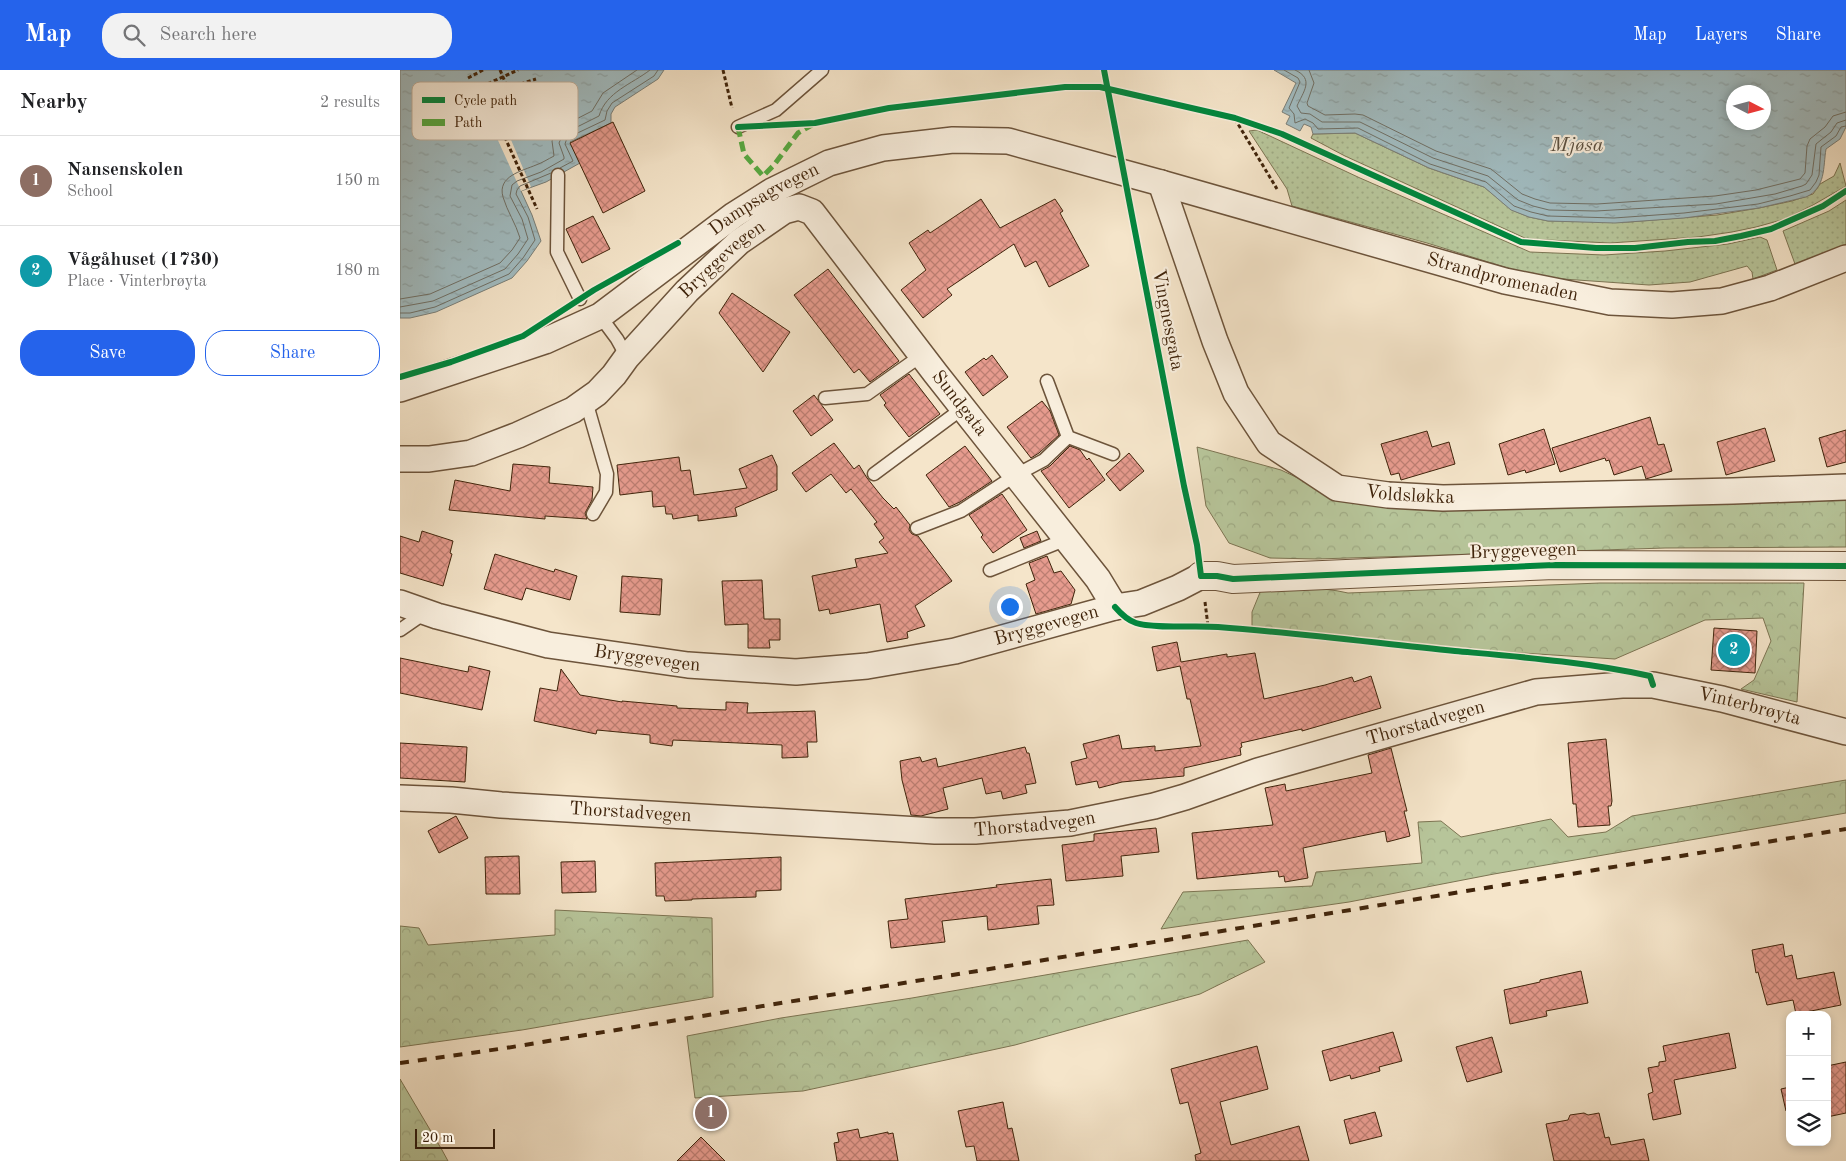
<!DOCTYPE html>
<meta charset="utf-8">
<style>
body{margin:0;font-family:"Old Standard TT",serif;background:#f2f2f2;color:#202124}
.controls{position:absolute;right:15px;bottom:15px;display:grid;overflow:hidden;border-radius:10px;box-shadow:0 2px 8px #0003}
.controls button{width:45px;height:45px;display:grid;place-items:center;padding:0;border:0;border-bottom:1px solid #e0e0e0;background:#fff;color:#202124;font:25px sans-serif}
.compass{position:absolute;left:1326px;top:15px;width:45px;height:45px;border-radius:50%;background:#fff;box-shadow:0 2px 8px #0003;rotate:96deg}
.scale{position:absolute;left:15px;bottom:12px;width:80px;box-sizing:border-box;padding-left:5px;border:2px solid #40240b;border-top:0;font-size:14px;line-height:18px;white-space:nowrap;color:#40240b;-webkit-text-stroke:4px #f8eedd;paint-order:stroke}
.you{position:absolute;left:609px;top:536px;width:18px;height:18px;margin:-12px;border:4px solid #fff;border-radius:50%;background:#1a73e8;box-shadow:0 0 0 8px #1a73e833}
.badge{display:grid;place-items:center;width:32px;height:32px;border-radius:50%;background:#2563eb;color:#fff;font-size:16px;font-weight:700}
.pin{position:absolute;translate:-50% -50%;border:2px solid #fff;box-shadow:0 1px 5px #0006}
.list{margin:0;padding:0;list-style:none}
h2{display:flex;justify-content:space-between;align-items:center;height:65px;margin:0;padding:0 20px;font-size:21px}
h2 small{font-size:16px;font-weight:400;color:#757577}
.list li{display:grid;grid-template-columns:32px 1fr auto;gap:15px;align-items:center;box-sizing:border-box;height:90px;padding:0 20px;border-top:1px solid #e0e0e0}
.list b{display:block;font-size:19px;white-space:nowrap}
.list p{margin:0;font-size:16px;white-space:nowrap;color:#757577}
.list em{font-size:16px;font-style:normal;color:#757577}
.actions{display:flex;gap:10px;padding:15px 20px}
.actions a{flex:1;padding:11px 0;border:1px solid #2563eb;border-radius:20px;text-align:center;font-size:18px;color:#2563eb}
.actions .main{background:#2563eb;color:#fff}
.icon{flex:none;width:28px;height:28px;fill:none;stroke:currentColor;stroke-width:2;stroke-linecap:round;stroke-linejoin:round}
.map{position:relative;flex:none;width:1446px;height:1091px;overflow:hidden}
header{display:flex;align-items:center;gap:30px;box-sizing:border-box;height:70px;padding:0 25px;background:#2563eb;color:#fff}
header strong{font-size:24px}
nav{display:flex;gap:28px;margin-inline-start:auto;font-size:18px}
.search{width:350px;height:45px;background:#f2f2f2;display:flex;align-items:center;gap:12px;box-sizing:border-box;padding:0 18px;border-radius:20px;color:#757577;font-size:19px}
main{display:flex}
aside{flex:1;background:#fff}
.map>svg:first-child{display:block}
.grass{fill:url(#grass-dots);stroke:#7c7452}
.forest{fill:url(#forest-crowns);stroke:#7c7452}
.water{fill:url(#water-ripples);stroke:#7a7f78;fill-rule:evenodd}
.pier{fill:#f5e5ca}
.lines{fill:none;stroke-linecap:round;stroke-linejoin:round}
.shore{stroke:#707066;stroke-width:1}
.building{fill:url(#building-cross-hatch);stroke:#40240b}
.service-casing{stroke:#6d543b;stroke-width:15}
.minor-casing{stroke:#6d543b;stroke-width:28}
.tertiary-casing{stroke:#6d543b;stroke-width:30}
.path{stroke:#40240b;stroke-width:3;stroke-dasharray:4 2.5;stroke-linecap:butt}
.service{stroke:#f8eedd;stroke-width:12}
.minor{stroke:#f8eedd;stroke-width:25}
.tertiary{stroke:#f8eedd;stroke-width:28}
.rail{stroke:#40240b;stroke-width:4;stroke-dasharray:9 9;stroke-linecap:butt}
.quiet{stroke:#56aa41;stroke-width:5;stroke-dasharray:10 5;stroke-linecap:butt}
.cycleway-casing{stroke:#f8eedd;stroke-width:9}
.cycleway{stroke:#00873e;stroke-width:6}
.labels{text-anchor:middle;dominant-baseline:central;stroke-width:4.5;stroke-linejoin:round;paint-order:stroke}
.street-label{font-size:19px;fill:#40240b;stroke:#f8eedd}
.water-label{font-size:20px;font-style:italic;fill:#5d5242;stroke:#f8eedd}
.key{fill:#f8eedd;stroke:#c1b19e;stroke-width:1}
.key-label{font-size:14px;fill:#40240b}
</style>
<header>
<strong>Map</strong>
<div class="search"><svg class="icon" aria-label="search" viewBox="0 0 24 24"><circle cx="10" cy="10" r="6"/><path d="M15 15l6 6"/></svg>Search here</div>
<nav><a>Map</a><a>Layers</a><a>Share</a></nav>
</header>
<main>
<aside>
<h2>Nearby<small>2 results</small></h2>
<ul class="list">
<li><span class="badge" style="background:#8d6e63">1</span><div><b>Nansenskolen</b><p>School</p></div><em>150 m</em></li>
<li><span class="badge" style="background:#0f9aa8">2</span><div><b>Vågåhuset (1730)</b><p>Place · Vinterbrøyta</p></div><em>180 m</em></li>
</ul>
<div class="actions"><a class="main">Save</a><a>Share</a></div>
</aside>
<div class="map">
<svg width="1446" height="1091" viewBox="0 0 1446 1091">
<defs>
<pattern id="grass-dots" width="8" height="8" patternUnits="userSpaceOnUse" patternTransform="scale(1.25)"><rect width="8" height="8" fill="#b7c59a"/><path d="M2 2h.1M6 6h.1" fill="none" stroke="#9ea983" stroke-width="1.8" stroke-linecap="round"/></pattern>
<pattern id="forest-crowns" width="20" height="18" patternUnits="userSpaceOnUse" patternTransform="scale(1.25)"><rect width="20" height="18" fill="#b7c59a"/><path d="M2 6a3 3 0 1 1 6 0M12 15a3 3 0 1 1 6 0" fill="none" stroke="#9ea983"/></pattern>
<pattern id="water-ripples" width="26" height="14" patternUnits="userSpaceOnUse" patternTransform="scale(1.25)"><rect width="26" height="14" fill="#a1bcc1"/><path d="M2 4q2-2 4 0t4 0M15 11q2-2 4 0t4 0" fill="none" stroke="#8ca1a4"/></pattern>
<pattern id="building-cross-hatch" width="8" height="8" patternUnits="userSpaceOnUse" patternTransform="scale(1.25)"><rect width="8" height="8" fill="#e69b8e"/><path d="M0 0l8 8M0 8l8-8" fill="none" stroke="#bc7e72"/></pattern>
</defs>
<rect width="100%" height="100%" fill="#f5e5ca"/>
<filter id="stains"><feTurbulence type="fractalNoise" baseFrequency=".004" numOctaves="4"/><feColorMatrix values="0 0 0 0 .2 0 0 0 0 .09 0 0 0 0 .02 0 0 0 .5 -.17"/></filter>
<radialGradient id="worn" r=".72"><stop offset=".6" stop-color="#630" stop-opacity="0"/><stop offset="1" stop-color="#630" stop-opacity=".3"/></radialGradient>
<g class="grass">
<polygon points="857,60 960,108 1130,182 1204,185 1265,181 1328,174 1360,167 1367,170 1377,200 1353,209 1352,202 1347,196 1290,212 1249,215 1149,208 1117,201 1027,173 892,136 887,119 849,61"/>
<polygon points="955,63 1029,98 1084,117 1112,140 1129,147 1148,151 1228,152 1317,145 1359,138 1392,131 1413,124 1420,114 1434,106 1440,93 1446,116 1413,135 1385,149 1356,157 1332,162 1298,167 1210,173 1127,169 945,86 911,68 913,64"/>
<polygon points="1446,130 1446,175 1395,194 1383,161 1429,141"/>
</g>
<g class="forest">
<polygon points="797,377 881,400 936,426 1446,426 1446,477 1265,478 917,489 870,488 829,473 806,436"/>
<path d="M1200 513H1404L1397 632 1341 619 1354 610 1371 571 1363 548 1305 550 1215 589 1076 580 852 556V542L861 520C890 519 919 516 948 523Z"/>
<polygon points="1446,710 1446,743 1094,804 949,832 761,859 783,822 912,816 916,802 1022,793 1018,752 1041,751 1061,767 1151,749 1168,767 1206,762 1232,746"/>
<polygon points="155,840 312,848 313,927 122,960 0,977 0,856 19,858 28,875 155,865"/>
<polygon points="848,870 865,892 800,924 615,975 403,1021 295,1028 287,966 381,948 512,928"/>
<polygon points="0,1009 42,1080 48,1091 0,1091"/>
</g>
<g class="water">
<polygon points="0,0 264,0 258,9 215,37 211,44 211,53 170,72 180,93 146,112 121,121 132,145 141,171 127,191 112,208 36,242 10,248 0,248"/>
<path d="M874 0H1446V57L1440 69 1426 79C1423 97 1426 118 1406 127L1359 138 1284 148 1215 153 1148 151 1129 147 1111 140 1084 117 1029 98 955 63 913 64 911 57 904 54 900 61 886 54 890 46 882 42 896 13ZM1334 22H1364V52H1334Z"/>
</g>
<polygon class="pier" points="117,27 120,35 111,40 106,58 131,117 121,121 85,42"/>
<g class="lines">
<g class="shore">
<polyline points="884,0 898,8 900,12 889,38 894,44 895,53 905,49 913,53 918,59 958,58 1030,94 1086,112 1114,136 1131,142 1148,146 1214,148 1284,143 1358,134 1390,126 1410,120 1416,112 1419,105 1421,77 1436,66 1441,57 1446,56"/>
<path d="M895 0C915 9 903 22 897 36L901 43 910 44 922 52H960L1033 88 1088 106 1118 130 1133 136 1149 140 1196 141 1316 134 1375 124 1402 116 1406 114 1412 105 1416 74 1431 62 1437 53 1446 50"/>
<polyline points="909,0 914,13 907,33 908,36 925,45 955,44 963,45 1036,81 1091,99 1122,124 1135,129 1150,133 1197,134 1315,126 1356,120 1400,109 1405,103 1407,76 1410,69 1425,57 1433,46 1446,42"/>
<polyline points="160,98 173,91 165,74 167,68 205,50 207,41 212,33 254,6 258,0"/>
<path d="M0 229 30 224 100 193 112 180 120 168C116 154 107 141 103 127 97 106 122 101 136 95 142 93 148 89 154 86L152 71 157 59 192 41 203 23 237 0"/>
<path d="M0 237 33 231 105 199 118 184 128 169 122 149 110 126 112 115 117 111 141 102 164 89V87L159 73 163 64 199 46C206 22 232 14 250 0"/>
<polyline points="0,243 10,243 35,237 109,204 123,188 135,170 128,147 116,124 117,120 120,116 151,103"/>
</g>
</g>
<g class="building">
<polygon points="213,52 245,121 203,143 170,73"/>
<polygon points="581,129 600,158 655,129 663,141 660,143 689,196 649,217 636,191 625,197 614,174 547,219 552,225 523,248 501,220 526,200 509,173 528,160 530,163"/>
<polygon points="193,146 210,179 182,193 166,159"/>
<polygon points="428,199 499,291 470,312 459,299 454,303 394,225"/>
<polygon points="332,223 390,262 363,302 319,243"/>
<polygon points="592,285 608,307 583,326 565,302 584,288 586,290"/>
<polygon points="509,304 540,344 509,367 484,335 486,333 480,325"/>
<polygon points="414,325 433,350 411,366 393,341"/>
<polygon points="642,331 650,341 659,365 639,383 631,388 607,357"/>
<polygon points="1250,347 1258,375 1264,374 1272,401 1246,409 1242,396 1214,405 1209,390 1206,391 1205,388 1160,402 1152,378"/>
<polygon points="1365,358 1375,391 1326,405 1317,372"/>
<polygon points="1144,359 1155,394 1126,403 1125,400 1108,405 1099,374"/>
<polygon points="1446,360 1446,392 1427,397 1419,368"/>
<polygon points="1027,361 1032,377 1049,372 1055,394 1001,410 999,403 991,405 981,374"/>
<polygon points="434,373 454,399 459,395 467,408 483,428 494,439 496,437 510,455 509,460 512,464 518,466 552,511 515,536 525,556 507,562 508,568 487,572 480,534 430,544 429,539 419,541 412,506 457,497 455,489 488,483 479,472 484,468 474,454 477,452 451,419 446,423 431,404 406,422 392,403"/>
<polygon points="565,376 592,411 560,432 549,437 526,405"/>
<polygon points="670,376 680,380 687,390 689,388 705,410 669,438 641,401 650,396"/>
<polygon points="729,383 744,401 720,421 706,404"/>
<polygon points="372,385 377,396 377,420 335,438 337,446 298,451 298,445 273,449 272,444 266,444 265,436 253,437 252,421 220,425 217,395 279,387 281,401 290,400 294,425 347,418 339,399"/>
<polygon points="113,394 150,397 149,413 193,417 192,430 185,443 187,449 145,446 145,449 49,440 55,410 110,421"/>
<polygon points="602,424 627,460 593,483 581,467 583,465 569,445"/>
<polygon points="22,461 53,471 50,483 52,484 43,516 0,503 0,466 19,472"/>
<polygon points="637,461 641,471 624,478 620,468"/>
<polygon points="95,484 154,502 155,499 177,506 170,530 126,518 122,530 84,519"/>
<polygon points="647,486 654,503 661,501 675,520 671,534 636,544 626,514 635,510 629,493"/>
<polygon points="222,506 262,509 260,545 220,542"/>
<polygon points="362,510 364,549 380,549 380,570 369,570 370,578 348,578 348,554 325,555 322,511"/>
<polygon points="1314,558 1357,561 1355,603 1311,600"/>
<polygon points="777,572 781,592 827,584 827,587 855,583 864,629 925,615 952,607 954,612 971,606 981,638 902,661 902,659 841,673 842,677 840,678 841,685 784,698 784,706 722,712 699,718 697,711 676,715 671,692 687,688 683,674 719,665 722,679 755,676 755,681 801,676 790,629 787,629 780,596 757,601 752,577"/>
<polygon points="0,588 68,602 69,596 90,601 82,640 0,623"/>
<polygon points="161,599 180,625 222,632 222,631 277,636 277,638 326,640 326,632 348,633 347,643 415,641 417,672 407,672 408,687 382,688 382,675 273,670 272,676 250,673 250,665 197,660 196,664 134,651 140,618 157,621"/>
<polygon points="1206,669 1212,731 1211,736 1208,736 1210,755 1178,757 1176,734 1173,734 1168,673"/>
<polygon points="0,673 67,677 65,712 0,708"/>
<polygon points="625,677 627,683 629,683 636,713 625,715 627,723 603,729 601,721 586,724 582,708 543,718 548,739 521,746 511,745 502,710 500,691 520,687 522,692 536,688 538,697"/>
<polygon points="991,678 1007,741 1004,741 1010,766 987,772 985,761 903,778 908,808 885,812 884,806 879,807 878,801 797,809 792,763 873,755 865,718 885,714 886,721 972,703 968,685"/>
<polygon points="56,746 68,768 39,783 28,761"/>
<polygon points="756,758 759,782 721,786 723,806 666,811 662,775 694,771 694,764"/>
<polygon points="119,786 120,824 86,824 85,787"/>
<polygon points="381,787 381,820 356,821 356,827 292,829 292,830 265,831 264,826 256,826 255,793"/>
<polygon points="195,791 196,822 162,823 161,792"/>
<polygon points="651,809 654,835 637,836 639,854 588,860 587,846 542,851 545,872 491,878 488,851 508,849 505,829 597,817 596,815"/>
<polygon points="1383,874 1385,887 1392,885 1397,909 1434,902 1441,935 1396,944 1393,930 1367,935 1358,902 1356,903 1352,880"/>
<polygon points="1181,901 1188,933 1146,941 1147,946 1110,954 1104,920 1140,912 1140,910"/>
<polygon points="993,962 1002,991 979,997 980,1001 951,1009 950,1005 930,1011 922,981"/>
<polygon points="1329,963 1336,998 1274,1010 1281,1044 1253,1050 1248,1024 1253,1022 1248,998 1259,996 1259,992 1266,991 1263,976"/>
<polygon points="1092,967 1102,1002 1067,1012 1056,977"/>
<polygon points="857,976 868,1019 820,1032 831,1075 899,1056 909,1091 796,1091 795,1085 801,1083 788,1032 780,1034 771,999"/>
<polygon points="1446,992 1446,1043 1427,1047 1427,996"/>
<polygon points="1390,1017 1390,1041 1386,1041 1381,1019"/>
<polygon points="603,1032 608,1059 612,1058 619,1091 577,1091 574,1076 566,1077 558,1041"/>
<polygon points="975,1042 982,1066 950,1074 944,1050"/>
<polygon points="1184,1043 1188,1045 1199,1043 1205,1068 1209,1067 1211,1075 1244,1069 1249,1091 1154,1091 1146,1054 1168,1050 1170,1045"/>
<polygon points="458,1059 460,1068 488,1062 488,1064 493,1063 498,1091 437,1091 434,1073 439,1072 437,1063"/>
<polygon points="301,1067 325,1091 277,1091"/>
</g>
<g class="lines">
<defs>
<g id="service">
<polyline points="338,57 376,40 422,0"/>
<polyline points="158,105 157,182 180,229"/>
<polyline points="200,246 217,269 227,287"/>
<polyline points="647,311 668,367 713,384"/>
<polyline points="425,328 467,324 522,285"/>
<polyline points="186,331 207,404 206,422 193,444"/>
<polyline points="474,404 563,338"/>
<polyline points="517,458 561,441 616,405 644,390 668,367"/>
<polyline points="590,500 667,469"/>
<polyline points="0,560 26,542"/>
</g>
<g id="minor">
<path id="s1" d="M761 113 815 271 836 323 869 373 937 418 988 425 1043 428 1333 421 1446 417"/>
<path id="s2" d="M0 319 145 271 200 246 334 145 372 121 429 93 483 78 553 70 608 71 761 113 1105 211 1210 232 1272 235 1322 231 1370 218 1446 188"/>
<path id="s3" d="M0 389H29L71 383 118 365 173 340 197 323 214 305 227 287 287 221 339 172 384 141 399 137 412 142 536 304 698 509 715 537"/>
<path id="s4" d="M0 533 37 546 148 575 288 595 396 602 467 596 555 581 715 537 741 533 778 518 801 506"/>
<path id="s5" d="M0 728 51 730 101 735 535 761H575L670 753 754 736 785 727 858 701 1136 622 1222 615H1253L1322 629 1446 662"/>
</g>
<polyline id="tertiary" points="801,506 817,506 833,509 1154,495 1446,496"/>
</defs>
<use href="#service" class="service-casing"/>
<use href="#minor" class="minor-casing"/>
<use href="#tertiary" class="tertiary-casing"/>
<g class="path">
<polyline points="100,0 114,33 94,43 137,139"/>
<polyline points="323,0 332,38"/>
<polyline points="68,8 83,0"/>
<polyline points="76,19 118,0"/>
<polyline points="79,32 108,18 136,9"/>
<polyline points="835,49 877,119"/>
<polyline points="389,55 415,53 489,38 571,27 665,17 700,17 835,48 882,64 1121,172 1196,178 1235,178 1288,172 1315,171 1341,166 1371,159 1423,136 1446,121"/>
<polyline points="805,532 808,556"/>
</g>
<use href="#service" class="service"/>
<use href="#minor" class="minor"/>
<use href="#tertiary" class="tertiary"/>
<polyline class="rail" points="0,993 106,978 1446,759"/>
<polyline class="quiet" points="338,57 344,84 363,106 374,95 398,63 412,55"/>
<defs>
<g id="cycleway">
<polyline points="704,0 784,416 797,475 801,506 817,506 833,509 1154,495 1446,496"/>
<polyline points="338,57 415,53 489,38 665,17 700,17 835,48 882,64 1121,172 1196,178 1235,178 1288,172 1315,171 1341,166 1371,159 1423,136 1446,121"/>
<polyline points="0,307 51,292 123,266 194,220 278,173"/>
<path d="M715 537C721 544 727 550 736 553 755 559 796 555 818 557 898 563 976 573 1055 581 1121 587 1186 592 1250 606L1253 615"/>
</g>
</defs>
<use href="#cycleway" class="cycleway-casing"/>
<use href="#cycleway" class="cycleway"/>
</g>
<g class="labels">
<g class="street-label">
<text stroke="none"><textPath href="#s2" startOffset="415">Dampsagvegen</textPath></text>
<text stroke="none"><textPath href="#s3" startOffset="395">Bryggevegen</textPath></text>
<text stroke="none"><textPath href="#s2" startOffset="1184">Strandpromenaden</textPath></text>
<text transform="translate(767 250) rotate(79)">Vingnesgata</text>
<text stroke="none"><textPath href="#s3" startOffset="745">Sundgata</textPath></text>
<text stroke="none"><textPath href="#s1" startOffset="438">Voldsløkka</textPath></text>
<text transform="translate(1123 482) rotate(-2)">Bryggevegen</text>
<text stroke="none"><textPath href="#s4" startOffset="659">Bryggevegen</textPath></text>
<text stroke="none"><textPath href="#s4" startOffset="254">Bryggevegen</textPath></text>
<text stroke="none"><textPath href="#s5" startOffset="1372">Vinterbrøyta</textPath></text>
<text stroke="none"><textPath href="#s5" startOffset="1041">Thorstadvegen</textPath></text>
<text stroke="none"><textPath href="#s5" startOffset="231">Thorstadvegen</textPath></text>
<text stroke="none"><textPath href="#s5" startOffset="636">Thorstadvegen</textPath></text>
</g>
<g class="water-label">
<text x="1177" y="76">Mjøsa</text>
</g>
</g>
<rect x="12" y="12" width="166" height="58" rx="8" class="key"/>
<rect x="22" y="27" width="23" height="6" fill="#00873e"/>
<rect x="22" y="49" width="23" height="7" fill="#56aa41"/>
<g class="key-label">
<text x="54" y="35">Cycle path</text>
<text x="54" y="57">Path</text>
</g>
<rect width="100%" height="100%" filter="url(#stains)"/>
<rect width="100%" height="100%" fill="url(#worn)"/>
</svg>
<div class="controls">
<button>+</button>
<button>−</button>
<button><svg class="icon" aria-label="layers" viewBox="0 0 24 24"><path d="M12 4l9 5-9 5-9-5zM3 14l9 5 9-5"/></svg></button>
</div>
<svg class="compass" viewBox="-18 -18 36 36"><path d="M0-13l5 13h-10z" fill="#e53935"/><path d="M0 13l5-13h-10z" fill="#757577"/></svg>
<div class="scale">20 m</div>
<div class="you"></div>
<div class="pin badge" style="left:311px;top:1043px;background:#8d6e63">1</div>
<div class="pin badge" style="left:1334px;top:580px;background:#0f9aa8">2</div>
</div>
</main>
